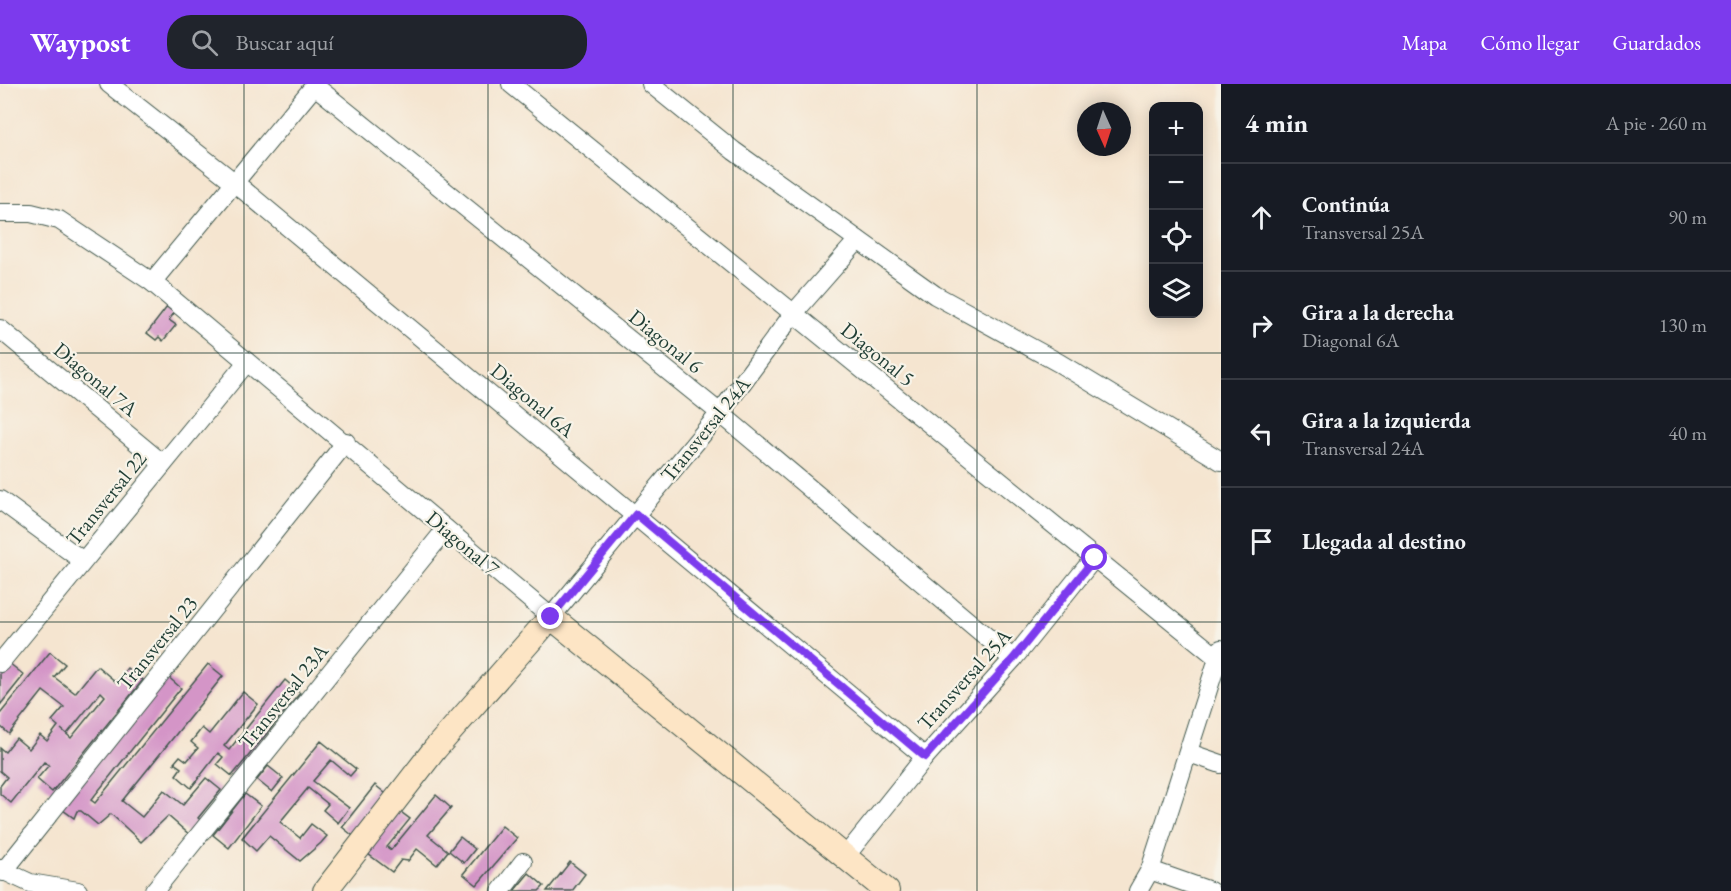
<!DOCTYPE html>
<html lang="es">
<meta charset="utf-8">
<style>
body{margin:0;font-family:"EB Garamond",serif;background:#20242c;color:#f1f3f6}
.controls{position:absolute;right:18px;top:18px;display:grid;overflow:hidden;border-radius:12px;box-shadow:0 3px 15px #0003}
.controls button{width:54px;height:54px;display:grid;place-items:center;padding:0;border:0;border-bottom:2px solid #363941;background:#171b24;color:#f1f3f6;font:30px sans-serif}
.compass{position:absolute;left:1077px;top:18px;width:54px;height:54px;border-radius:50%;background:#171b24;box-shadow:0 3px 15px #0003;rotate:177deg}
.stop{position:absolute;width:18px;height:18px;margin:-14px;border:4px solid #7c3aed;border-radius:50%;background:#fff}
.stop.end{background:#7c3aed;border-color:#fff;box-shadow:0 2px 6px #0008}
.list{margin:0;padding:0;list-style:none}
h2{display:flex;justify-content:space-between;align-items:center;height:78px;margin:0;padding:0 24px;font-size:26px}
h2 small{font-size:20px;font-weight:400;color:#9ea1a6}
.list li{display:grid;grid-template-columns:39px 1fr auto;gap:18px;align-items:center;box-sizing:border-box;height:108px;padding:0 24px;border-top:2px solid #363941}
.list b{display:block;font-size:22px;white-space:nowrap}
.list p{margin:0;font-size:20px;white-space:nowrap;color:#9ea1a6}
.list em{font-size:20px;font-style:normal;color:#9ea1a6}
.icon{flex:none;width:33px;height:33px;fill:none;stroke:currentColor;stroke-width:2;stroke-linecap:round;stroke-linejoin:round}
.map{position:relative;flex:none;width:1221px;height:807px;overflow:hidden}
header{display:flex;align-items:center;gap:36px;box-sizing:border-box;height:84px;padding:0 30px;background:#7c3aed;color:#fff}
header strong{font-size:28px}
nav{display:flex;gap:33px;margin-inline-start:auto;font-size:21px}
.search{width:420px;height:54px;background:#20242c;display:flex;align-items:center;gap:15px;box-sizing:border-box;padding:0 21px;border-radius:24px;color:#9ea1a6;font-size:22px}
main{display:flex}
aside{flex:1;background:#171b24}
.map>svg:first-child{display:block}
.building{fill:#d495c7;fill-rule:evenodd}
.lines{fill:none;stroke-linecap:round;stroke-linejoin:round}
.street-casing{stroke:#3f564b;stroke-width:20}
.secondary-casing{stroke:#3f564b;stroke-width:26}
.street{stroke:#fff;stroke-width:18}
.secondary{stroke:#fde5c5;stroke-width:24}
.route{stroke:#7c3aed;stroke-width:8}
.grid{fill:none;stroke:#1f3d34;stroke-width:1.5;stroke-opacity:0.55}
.labels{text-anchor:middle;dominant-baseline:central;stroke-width:4.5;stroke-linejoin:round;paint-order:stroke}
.street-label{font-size:21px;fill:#1f3d34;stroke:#f7f3e8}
</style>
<header>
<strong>Waypost</strong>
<div class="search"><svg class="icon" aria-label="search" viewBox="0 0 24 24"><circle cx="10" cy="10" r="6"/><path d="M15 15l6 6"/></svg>Buscar aquí</div>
<nav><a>Mapa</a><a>Cómo llegar</a><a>Guardados</a></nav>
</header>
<main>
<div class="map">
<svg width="1221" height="807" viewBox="0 0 1221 807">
<rect width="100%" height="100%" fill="#f7f3e8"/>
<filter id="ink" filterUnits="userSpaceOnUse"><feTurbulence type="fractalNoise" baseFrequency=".0167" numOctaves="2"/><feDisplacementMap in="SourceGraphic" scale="12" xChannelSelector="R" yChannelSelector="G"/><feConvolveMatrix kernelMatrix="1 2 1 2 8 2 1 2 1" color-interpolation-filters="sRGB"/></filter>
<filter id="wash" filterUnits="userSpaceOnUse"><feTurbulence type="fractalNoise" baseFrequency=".008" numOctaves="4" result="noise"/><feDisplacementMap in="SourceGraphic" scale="24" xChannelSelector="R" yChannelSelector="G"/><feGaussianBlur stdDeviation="1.35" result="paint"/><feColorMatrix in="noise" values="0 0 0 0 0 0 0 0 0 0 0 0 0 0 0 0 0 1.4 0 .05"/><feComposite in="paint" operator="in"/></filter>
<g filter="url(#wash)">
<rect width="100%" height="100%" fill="#f5e5d0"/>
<g id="blocks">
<g class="building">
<polygon points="167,223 174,229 169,236 176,241 163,257 159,253 156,256 147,249"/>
<path d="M50 568 65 580 54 593 75 609 97 582 116 598 127 584 143 596 52 708 37 695 49 681 44 678 11 719 0 710V702L7 693 0 687V664L5 668 16 654 29 665 40 651 47 657 58 642 52 637 64 623 43 607 9 650 0 642V630ZM101 608 105 612 71 654 61 645 67 650Z"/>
<polygon points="9,579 24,591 0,621 0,590"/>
<polygon points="208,580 223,592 122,717 142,733 164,706 183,721 206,694 221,706 198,734 204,739 191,752 168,732 141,758 111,730 98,741 81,727 77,727 74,734 59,723 166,591 181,604 91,716 95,719"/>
<polygon points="285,596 300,609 232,692 217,680 223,673 218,669 191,704 176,691 181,684 174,679 180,672 187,677 198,664 191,658 202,644 209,650 243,608 258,620 224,662 229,666"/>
<polygon points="321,657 356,685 350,692 331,676 313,697 349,724 338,739 323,726 328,720 308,704 280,738 300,754 311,740 327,752 321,759 300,777 269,752 256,767 242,754"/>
<polygon points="268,682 283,694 272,708 257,696"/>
<polygon points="375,701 390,713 357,755 342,743"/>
<polygon points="245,710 261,722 229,764 213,751"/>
<polygon points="436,711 451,724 428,751 448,767 437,781 417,765 408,777 401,776 392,788 360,764 394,723 410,735 387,763 391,766"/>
<polygon points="502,742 517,754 477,801 463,790"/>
<polygon points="460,753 475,765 464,779 449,767"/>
<polygon points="570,778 585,790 572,807 547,807"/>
<polygon points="529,789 544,802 539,807 514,807"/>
</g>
</g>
</g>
<g filter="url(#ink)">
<use href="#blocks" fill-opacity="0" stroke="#3f564b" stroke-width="1.5"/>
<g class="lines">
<defs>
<g id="street">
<polyline points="109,0 234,98 925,673"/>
<polyline points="511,0 1218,574"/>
<polyline points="651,0 734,67 935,211 1059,279 1221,377"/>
<polyline points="315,2 720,329 1013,575"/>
<polyline points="0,129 31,129 59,136 152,198 551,533 720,329 793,230 858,156"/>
<polyline points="152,198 316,0"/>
<polyline points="0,245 163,380"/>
<polyline points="0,416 83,477"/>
<polyline points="0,579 247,278"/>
<polyline points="1189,669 1221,680"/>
<polyline points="844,774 925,673 1013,575 1094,474"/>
<polyline points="0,785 30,799 78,807"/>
<polyline points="1150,786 1210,807"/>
<polyline points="3,788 346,358"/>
<polyline points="154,807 446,445"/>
<polyline points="501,807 523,778"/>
<polyline points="1138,807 1150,786 1221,565"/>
</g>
<polyline id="secondary" points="325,807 435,665 551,533 887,807"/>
</defs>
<use href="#street" class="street-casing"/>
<use href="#secondary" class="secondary-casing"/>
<use href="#street" class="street"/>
<use href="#secondary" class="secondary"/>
</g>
</g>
<g class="lines" filter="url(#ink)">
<polyline class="route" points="551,533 636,430 925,673 1013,575 1095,474"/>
</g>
<path class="grid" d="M244 0V807M488 0V807M733 0V807M977 0V807M0 269H1221M0 538H1221"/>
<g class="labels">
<g class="street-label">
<text transform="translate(666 257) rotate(39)">Diagonal 6</text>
<text transform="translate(878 270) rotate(39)">Diagonal 5</text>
<text transform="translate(96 295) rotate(40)">Diagonal 7A</text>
<text transform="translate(533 316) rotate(40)">Diagonal 6A</text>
<text transform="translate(705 345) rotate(-51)">Transversal 24A</text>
<text transform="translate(106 414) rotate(-51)">Transversal 22</text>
<text transform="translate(463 459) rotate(40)">Diagonal 7</text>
<text transform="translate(157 559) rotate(-51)">Transversal 23</text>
<text transform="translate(964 595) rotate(-48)">Transversal 25A</text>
<text transform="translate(283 612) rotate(-51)">Transversal 23A</text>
</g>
</g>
</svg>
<div class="controls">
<button>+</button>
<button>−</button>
<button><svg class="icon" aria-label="locate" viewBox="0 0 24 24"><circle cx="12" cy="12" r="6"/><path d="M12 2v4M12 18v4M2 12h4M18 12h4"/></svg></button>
<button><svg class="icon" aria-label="layers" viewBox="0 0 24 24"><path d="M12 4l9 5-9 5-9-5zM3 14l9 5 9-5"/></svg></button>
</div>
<svg class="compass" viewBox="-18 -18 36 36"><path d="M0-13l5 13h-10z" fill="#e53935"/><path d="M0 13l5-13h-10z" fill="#9ea1a6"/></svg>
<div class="stop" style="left:1095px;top:474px"></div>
<div class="stop end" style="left:551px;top:533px"></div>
</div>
<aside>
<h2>4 min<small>A pie · 260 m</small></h2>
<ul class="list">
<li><svg class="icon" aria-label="ahead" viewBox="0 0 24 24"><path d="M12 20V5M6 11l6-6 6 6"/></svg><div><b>Continúa</b><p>Transversal 25A</p></div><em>90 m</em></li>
<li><svg class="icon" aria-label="right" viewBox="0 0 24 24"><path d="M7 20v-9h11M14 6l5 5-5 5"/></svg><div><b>Gira a la derecha</b><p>Diagonal 6A</p></div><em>130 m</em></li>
<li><svg class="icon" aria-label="left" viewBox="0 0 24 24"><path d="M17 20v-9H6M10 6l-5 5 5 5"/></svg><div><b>Gira a la izquierda</b><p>Transversal 24A</p></div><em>40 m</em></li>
<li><svg class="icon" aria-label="arrive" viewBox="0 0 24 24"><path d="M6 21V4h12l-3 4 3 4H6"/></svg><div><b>Llegada al destino</b></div></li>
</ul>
</aside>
</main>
